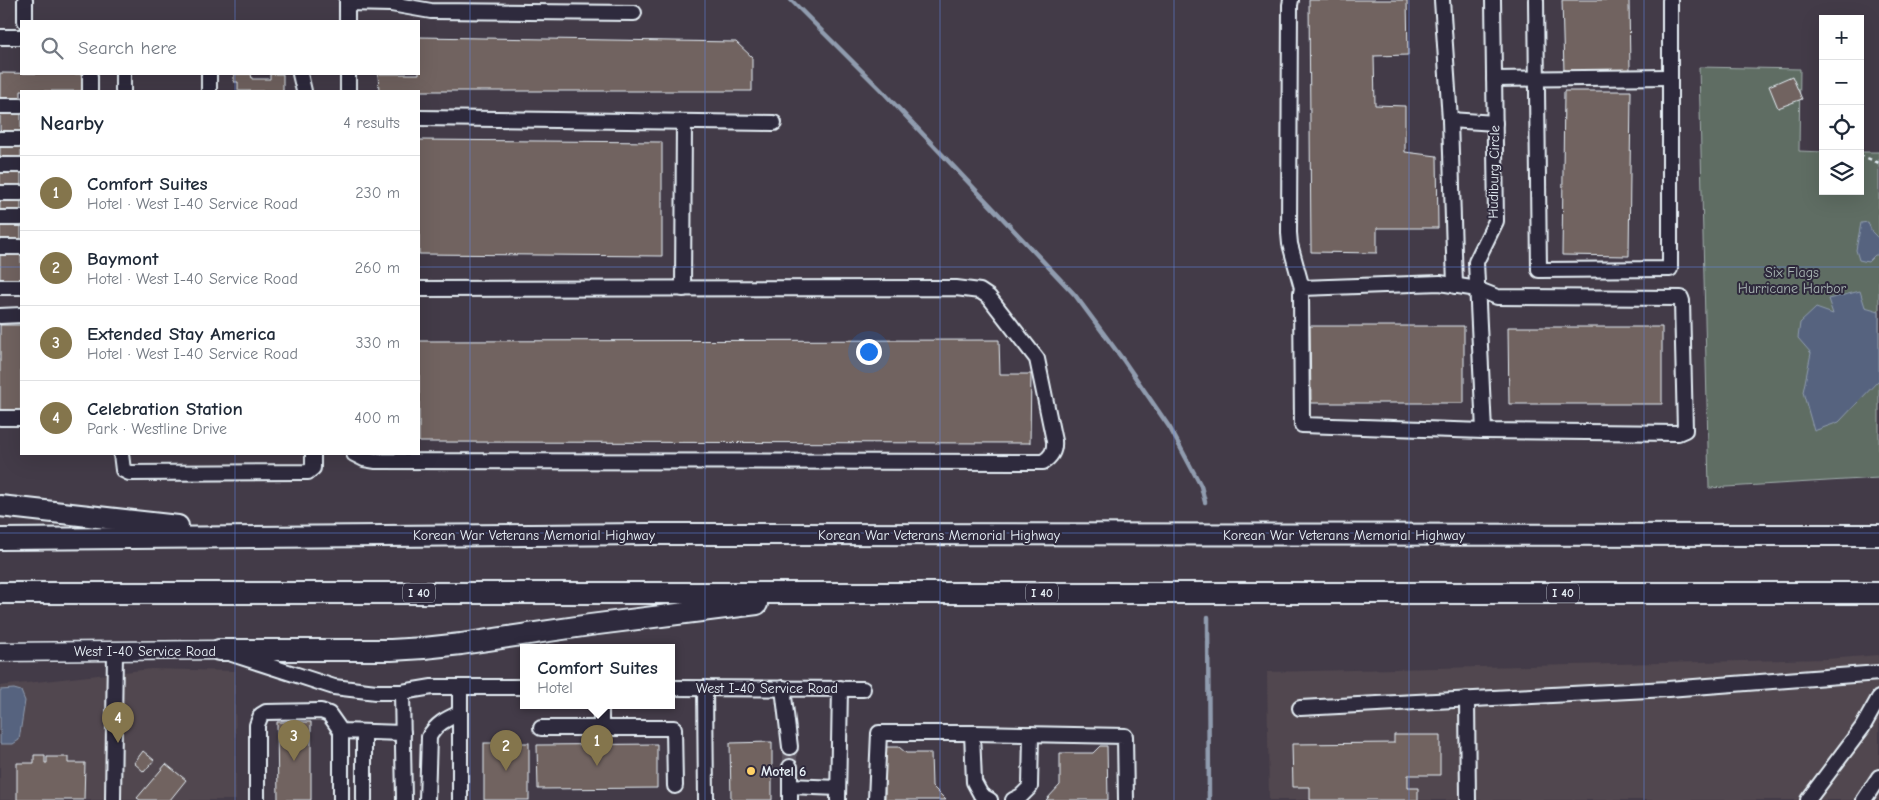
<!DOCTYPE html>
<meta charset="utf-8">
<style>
body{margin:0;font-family:"Comic Neue",sans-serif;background:#f2f2f3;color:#1f2937}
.controls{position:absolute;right:15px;top:15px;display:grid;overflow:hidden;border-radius:0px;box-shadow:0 5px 20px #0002}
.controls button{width:45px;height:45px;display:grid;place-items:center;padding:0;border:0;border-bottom:1px solid #e0e1e3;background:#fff;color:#1f2937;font:25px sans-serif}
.you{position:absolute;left:868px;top:351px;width:18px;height:18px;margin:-12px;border:4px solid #fff;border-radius:50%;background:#1a73e8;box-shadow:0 0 0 8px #1a73e833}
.badge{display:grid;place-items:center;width:32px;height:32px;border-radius:50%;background:#84754c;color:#fff;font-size:16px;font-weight:700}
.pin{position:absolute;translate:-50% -41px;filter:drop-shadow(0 1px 2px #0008)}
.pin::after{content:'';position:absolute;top:26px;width:18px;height:15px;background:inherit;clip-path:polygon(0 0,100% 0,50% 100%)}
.popup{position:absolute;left:520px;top:644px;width:155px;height:65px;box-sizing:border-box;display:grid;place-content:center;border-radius:0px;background:#fff;filter:drop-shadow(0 1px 4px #0005);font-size:16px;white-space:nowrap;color:#747a83}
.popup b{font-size:19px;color:#1f2937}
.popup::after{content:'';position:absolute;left:50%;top:100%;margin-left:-10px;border:10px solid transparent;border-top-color:#fff}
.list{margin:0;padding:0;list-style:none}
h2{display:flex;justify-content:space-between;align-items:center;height:65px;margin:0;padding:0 20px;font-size:21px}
h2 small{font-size:16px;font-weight:400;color:#747a83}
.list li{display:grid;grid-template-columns:32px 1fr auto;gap:15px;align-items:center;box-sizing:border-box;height:75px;padding:0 20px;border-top:1px solid #e0e1e3}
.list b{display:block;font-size:19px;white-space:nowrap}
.list p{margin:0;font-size:16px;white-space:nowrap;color:#747a83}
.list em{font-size:16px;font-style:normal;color:#747a83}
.icon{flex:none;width:28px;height:28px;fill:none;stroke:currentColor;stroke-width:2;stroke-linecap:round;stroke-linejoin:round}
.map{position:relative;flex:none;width:1879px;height:800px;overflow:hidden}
.search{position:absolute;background:#fff;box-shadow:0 5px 20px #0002;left:20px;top:20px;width:400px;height:55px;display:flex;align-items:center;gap:12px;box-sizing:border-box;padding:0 18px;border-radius:0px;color:#747a83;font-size:19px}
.panel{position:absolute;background:#fff;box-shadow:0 5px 20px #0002;left:20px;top:90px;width:400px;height:365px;border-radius:0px}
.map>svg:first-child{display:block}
.built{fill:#51474f}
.green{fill:#5e6d63;stroke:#a3afae}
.water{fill:#56647f;stroke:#909caf}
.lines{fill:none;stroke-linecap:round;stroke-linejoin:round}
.stream{stroke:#909caf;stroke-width:4.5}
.building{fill:#716460;stroke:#e8f1f8}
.minor-tunnel{stroke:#5c5662;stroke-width:14;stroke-dasharray:14 7;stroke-linecap:butt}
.minor-casing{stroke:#e8f1f8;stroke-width:18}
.major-casing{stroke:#e8f1f8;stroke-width:21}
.highway-casing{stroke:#e8f1f8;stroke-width:24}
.path{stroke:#e8f1f8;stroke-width:2.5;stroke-dasharray:4 4;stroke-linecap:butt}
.minor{stroke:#2f2a3d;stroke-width:14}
.major{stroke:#2f2a3d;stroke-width:18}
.highway{stroke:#2f2a3d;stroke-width:20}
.grid{fill:none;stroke:#6487e3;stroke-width:1;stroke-opacity:0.55}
.poi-dot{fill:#ffd166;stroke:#2f2a3d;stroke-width:2}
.labels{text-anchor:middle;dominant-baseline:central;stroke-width:4;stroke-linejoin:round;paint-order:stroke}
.shield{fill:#2f2a3d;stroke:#b0b5c0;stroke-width:1}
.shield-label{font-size:12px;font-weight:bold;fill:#e8f1f8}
.street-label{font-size:14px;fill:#e8f1f8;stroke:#2f2a3d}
.park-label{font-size:14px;fill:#aab6b5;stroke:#2f2a3d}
.poi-label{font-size:14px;font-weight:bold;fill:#e8f1f8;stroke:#2f2a3d;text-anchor:start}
</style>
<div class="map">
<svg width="1879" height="800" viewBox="0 0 1879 800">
<rect width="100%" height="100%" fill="#433b48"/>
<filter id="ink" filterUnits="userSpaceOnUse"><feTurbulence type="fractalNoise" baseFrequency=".02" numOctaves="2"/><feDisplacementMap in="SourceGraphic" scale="10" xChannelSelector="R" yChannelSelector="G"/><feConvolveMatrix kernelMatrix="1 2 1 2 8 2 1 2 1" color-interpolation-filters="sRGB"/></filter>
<g filter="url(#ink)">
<g class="built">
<polygon points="1879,655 1879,800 1269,800 1267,672 1826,659"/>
<polygon points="151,669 235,671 236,800 0,800 0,686"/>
</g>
<polygon class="green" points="1699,67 1800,69 1799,151 1823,152 1823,191 1860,191 1860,152 1879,152 1879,478 1709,488"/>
<g class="water">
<polygon points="1868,222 1872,232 1879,239 1878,255 1875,255 1868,262 1859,260 1856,250 1861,223"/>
<polygon points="1860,291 1865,307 1879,311 1879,380 1839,422 1814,431 1803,392 1811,353 1798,338 1800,323 1816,308 1833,314 1828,299"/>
<polygon points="14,689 21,691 25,701 19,740 13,744 0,744 0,690"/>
</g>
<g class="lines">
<g class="stream">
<polyline points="791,0 885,94 1075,295 1124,361 1170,428 1201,486 1205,502"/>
<polyline points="1208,617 1209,800"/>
</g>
</g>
<g class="building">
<polygon points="1309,0 1407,0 1408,55 1374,56 1375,105 1405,106 1405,152 1437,156 1438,228 1377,228 1377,253 1311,252"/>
<polygon points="1562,0 1629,0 1630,70 1564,72"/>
<polygon points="419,37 736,42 752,57 752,91 379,91 378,74 419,74"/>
<polygon points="0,73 83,74 83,91 21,91 21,100 0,100"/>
<polygon points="234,74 251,74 252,79 270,79 270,74 283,74 283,91 238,91 238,82 234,82"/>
<polygon points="1792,76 1802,99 1778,108 1769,86"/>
<polygon points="1564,91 1631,91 1629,256 1562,255"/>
<rect x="0" y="113" width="21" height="19"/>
<polygon points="419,140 662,142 662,256 419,254"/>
<rect x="0" y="146" width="21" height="14"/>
<rect x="0" y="173" width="21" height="14"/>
<polygon points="0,200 21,200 21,214 0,213"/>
<rect x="0" y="226" width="21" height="16"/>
<polygon points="0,253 21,254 21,281 0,281"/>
<polygon points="0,325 21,325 21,410 0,411"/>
<polygon points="1310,326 1464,326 1464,403 1311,403"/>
<polygon points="1508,327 1662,327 1662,404 1509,404"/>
<polygon points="999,340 1000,374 1031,374 1030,443 419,442 419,341"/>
<polygon points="277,722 311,722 311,800 278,800"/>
<polygon points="1394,735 1440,735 1440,775 1408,775 1408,788 1418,788 1418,800 1310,800 1310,787 1293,787 1292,744 1394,743"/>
<polygon points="772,742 772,800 731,800 730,743"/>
<rect x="484" y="743" width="45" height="57"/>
<polygon points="657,744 657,788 538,789 537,745"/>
<polygon points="1100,746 1107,746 1108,800 1046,800 1060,785 1060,753 1093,753"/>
<polygon points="885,747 899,747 906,753 931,753 932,786 946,800 885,800"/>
<polygon points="143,751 154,760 144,772 134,763"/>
<polygon points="34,755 45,755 45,763 47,763 47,757 68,757 68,763 85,763 84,800 17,800 17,763 34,763"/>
<polygon points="166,764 186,780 170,800 140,800 137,798"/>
</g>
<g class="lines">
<polyline class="minor-tunnel" points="790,767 790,747"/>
<defs>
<g id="minor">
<polyline points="347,0 347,21"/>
<polyline points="1291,0 1290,5 1289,233 1290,244 1302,288"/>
<polyline points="1442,0 1450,120 1455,286"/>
<polyline points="1536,0 1539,270 1670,269 1670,0"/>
<polyline points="347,3 391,4 431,11 634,13"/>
<polyline points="25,21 25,0"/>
<polyline points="0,37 21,37"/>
<polyline points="209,74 209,91"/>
<polyline points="300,74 304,91"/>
<polyline points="348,74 348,91"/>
<polyline points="90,76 90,91"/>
<polyline points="1494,79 1670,77"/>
<polyline points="123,91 123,74"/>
<polyline points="0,106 21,106"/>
<polyline points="419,118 774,123"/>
<polyline points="1450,120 1495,123"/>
<polyline points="0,139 21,139"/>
<polyline points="0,165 21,165"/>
<polyline points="0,193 21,193"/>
<polyline points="0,218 21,218"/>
<polyline points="0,247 21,247"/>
<polygon points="1440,283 1477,289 1497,297 1681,298 1682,301 1685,430 1678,433 1484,431 1302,425 1301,293 1302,288"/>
<polyline points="0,287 21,287"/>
<polyline points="683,289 684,122"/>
<polyline points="0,316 21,315"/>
<polyline points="0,418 21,418"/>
<polyline points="1484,431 1476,262 1496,221 1493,0"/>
<polyline points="121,454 123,470 129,473 308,472 313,468 313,454"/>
<path d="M354 454 364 459 376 461 1043 462C1051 457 1055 451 1054 441L1037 359 989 297 980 291 956 288 419 289"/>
<polyline points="232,654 334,687 376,692 402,692 432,687 523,687"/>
<polyline points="460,687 460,800"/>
<polyline points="671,688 863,689"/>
<polyline points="705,688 706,800"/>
<polyline points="783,688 790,747"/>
<polyline points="402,692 404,800"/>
<polyline points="1467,699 1468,800"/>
<polyline points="601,705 601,727"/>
<polyline points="1300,708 1668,689 1879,673"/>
<polyline points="541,728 674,728 675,786"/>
<polyline points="364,732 364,800"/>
<polyline points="972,733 974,782 981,795 990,800"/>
<polyline points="790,767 790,800"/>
<polyline points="790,786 838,788"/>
<polyline points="113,800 115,652"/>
<polyline points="257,800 257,725 261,715 266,712 321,711 329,714 341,731 403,733"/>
<polyline points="341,800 341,731"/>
<path d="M427 800 429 737C436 724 446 719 460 713"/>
<polyline points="838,800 840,688"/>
<polyline points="876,800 879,733 975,733 1125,736 1126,800"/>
<polyline points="1013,800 1021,796 1030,787 1031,734"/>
<polyline points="1808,800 1862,728 1879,698"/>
<polyline points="1864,800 1879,777"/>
</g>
<polyline id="major" points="0,652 219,650"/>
<g id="highway">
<polyline points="0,506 178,526"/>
<polyline points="0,539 648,534 1879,535"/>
<polyline points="0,593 1879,593"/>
<polyline points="219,650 391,650 424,648 461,644 590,625 757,604"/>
</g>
</defs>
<use href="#minor" class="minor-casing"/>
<use href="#major" class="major-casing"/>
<use href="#highway" class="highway-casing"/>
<polyline class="path" points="1860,155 1879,163"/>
<use href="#minor" class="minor"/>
<use href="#major" class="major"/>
<use href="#highway" class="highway"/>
</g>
</g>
<path class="grid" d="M235 0V21M470 0V800M705 0V800M940 0V800M1174 0V800M1409 0V800M1644 0V800M235 74V91M0 267H21M419 267H1879M235 454V800M0 533H1879"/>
<circle class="poi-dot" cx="751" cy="771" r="5"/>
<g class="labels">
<g class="shield">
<rect x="403" y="583.5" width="32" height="19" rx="4"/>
<rect x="1026" y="583.5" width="32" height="19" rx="4"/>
<rect x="1547" y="583.5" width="32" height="19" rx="4"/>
</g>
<g class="shield-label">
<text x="419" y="593">I 40</text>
<text x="1042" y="593">I 40</text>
<text x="1563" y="593">I 40</text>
</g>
<g class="street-label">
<text transform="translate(1494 172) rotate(-89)">Hudiburg Circle</text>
<text x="534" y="535">Korean War Veterans Memorial Highway</text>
<text x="939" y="535">Korean War Veterans Memorial Highway</text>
<text x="1344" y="535">Korean War Veterans Memorial Highway</text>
<text x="145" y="651">West I-40 Service Road</text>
<text x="767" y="688">West I-40 Service Road</text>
</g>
<g class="park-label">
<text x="1792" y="272">Six Flags<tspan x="1792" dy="16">Hurricane Harbor</tspan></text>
</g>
<g class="poi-label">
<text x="761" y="771">Motel 6</text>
</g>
</g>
</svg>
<div class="controls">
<button>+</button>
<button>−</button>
<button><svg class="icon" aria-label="locate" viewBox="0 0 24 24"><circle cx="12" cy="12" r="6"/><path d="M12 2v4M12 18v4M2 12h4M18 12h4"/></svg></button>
<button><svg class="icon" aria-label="layers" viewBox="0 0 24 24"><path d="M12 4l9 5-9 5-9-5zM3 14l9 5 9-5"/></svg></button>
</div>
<div class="you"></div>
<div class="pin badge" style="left:597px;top:766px">1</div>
<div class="popup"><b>Comfort Suites</b>Hotel</div>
<div class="pin badge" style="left:506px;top:771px">2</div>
<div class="pin badge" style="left:294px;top:761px">3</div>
<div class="pin badge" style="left:118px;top:743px">4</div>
<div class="search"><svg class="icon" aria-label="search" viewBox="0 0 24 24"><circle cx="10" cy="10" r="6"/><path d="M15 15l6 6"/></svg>Search here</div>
<section class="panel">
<h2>Nearby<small>4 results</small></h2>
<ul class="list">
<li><span class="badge">1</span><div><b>Comfort Suites</b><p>Hotel · West I-40 Service Road</p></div><em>230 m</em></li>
<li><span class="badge">2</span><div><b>Baymont</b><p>Hotel · West I-40 Service Road</p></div><em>260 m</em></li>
<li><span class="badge">3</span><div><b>Extended Stay America</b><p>Hotel · West I-40 Service Road</p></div><em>330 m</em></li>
<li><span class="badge">4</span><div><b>Celebration Station</b><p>Park · Westline Drive</p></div><em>400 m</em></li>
</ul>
</section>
</div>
